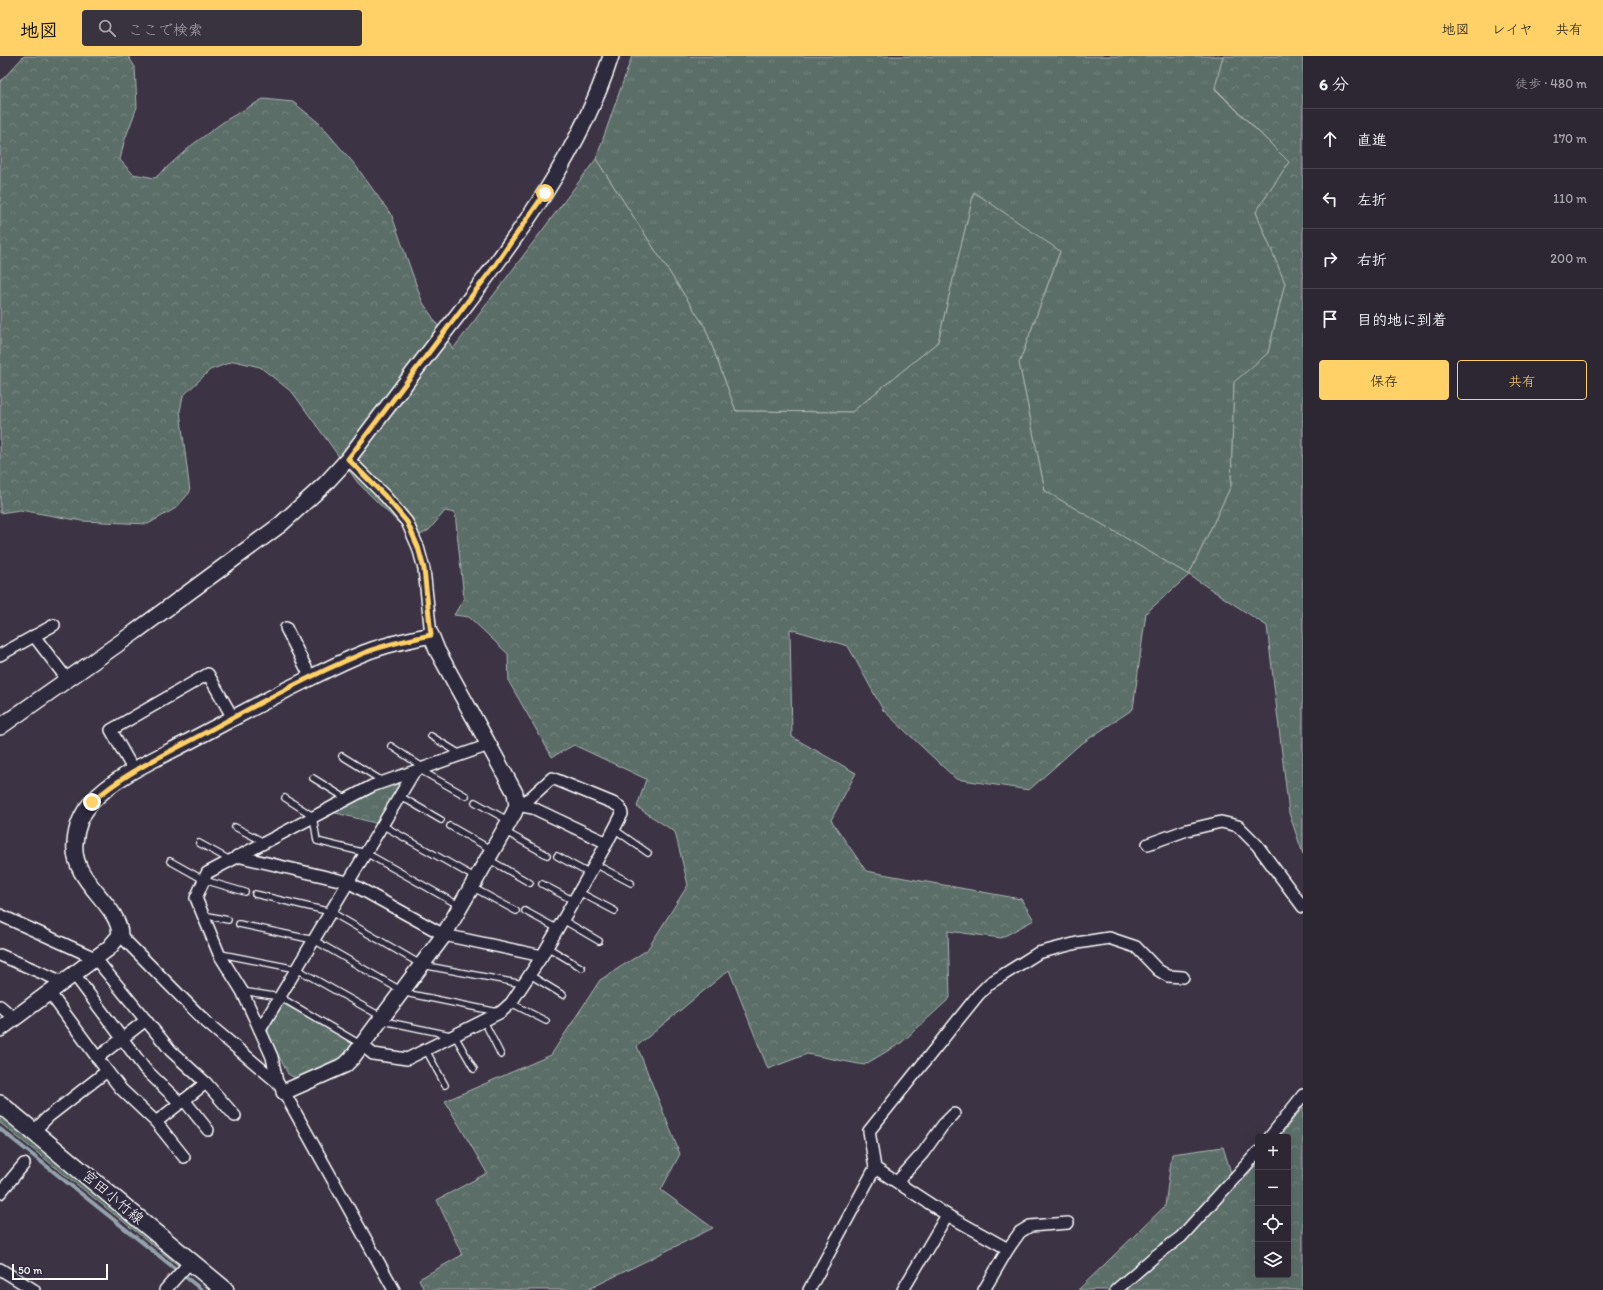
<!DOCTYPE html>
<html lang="ja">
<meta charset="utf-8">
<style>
body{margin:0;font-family:Itim,"Klee One",sans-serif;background:#39323f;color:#f1f3f6}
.controls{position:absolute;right:12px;bottom:12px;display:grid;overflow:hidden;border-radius:4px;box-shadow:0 4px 16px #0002}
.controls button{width:36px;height:36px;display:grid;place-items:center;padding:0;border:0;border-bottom:1px solid #48434e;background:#2d2633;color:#f1f3f6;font:20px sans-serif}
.scale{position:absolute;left:12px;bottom:10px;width:96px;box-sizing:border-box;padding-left:4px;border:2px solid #fff;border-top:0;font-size:11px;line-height:14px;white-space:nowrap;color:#fff;-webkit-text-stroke:3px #2f2a3d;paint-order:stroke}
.stop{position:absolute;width:12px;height:12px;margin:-9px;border:3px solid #ffd166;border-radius:50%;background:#fff}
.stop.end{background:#ffd166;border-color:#fff;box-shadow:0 1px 4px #0008}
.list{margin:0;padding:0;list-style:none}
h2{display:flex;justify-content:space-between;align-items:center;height:52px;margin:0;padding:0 16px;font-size:17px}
h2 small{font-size:13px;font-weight:400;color:#a7a5ac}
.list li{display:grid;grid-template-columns:26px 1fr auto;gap:12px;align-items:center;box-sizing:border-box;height:60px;padding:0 16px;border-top:1px solid #48434e}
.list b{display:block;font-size:15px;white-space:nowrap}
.list em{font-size:13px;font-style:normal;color:#a7a5ac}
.actions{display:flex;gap:8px;padding:12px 16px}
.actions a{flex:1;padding:9px 0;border:1px solid #ffd166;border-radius:4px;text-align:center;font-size:14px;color:#ffd166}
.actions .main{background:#ffd166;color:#111}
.icon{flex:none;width:22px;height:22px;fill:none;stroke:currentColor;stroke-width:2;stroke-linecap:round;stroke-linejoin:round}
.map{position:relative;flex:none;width:1303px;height:1234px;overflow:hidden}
header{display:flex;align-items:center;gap:24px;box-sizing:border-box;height:56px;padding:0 20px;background:#ffd166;color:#111}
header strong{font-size:19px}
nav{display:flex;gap:22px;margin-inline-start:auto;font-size:14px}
.search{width:280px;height:36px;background:#39323f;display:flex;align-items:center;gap:10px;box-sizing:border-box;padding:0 14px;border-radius:4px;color:#a7a5ac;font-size:15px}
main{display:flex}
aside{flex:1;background:#2d2633}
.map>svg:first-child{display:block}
.grass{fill:url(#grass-tufts);stroke:#adb6b3}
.forest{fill:url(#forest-crowns);stroke:#adb6b3}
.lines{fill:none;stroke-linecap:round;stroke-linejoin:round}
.stream{stroke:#94a3ad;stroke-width:4}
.lane-casing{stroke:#fff;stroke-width:8}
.street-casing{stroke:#fff;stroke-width:14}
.secondary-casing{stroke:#fff;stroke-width:18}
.primary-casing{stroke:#fff;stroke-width:20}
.lane{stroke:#2f2a3d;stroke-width:5.5}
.street{stroke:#2f2a3d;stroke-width:11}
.secondary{stroke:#2f2a3d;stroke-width:15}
.primary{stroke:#2f2a3d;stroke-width:17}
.route{stroke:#ffd166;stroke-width:5}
.labels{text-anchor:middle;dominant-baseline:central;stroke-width:4;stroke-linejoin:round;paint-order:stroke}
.street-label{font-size:15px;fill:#fff;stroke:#2f2a3d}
</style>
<header>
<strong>地図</strong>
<div class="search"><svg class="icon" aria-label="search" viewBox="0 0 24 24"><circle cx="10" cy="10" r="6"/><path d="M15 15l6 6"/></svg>ここで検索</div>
<nav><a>地図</a><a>レイヤ</a><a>共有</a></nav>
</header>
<main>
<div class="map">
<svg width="1303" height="1234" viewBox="0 0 1303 1234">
<defs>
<pattern id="grass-tufts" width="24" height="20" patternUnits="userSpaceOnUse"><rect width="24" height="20" fill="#5b6e67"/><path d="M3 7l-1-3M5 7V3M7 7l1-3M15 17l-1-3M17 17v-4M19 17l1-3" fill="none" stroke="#74847e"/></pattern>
<pattern id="forest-crowns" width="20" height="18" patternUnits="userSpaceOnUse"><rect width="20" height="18" fill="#5b6e67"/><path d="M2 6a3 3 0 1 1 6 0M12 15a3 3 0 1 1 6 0" fill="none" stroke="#74847e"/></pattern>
</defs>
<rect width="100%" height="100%" fill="#3c3344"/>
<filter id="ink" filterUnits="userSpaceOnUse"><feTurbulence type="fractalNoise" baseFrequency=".025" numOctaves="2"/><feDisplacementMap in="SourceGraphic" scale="8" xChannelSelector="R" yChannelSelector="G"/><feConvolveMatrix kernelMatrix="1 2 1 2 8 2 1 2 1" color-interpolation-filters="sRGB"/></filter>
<g filter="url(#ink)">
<polygon class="grass" points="632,0 1223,0 1215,33 1289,106 1256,156 1285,227 1268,297 1234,327 1231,430 1189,519 1045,435 1019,307 1060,196 974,136 938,286 852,356 736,355 705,271 596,103"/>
<g class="forest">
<polygon points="24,0 128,0 135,11 137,51 124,86 120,104 133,118 155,122 192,89 226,64 263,43 293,46 319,67 356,110 392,160 422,245 453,293 596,103 705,271 736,355 852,356 938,286 974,136 1060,195 1019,307 1045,435 1189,519 1231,430 1234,326 1268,297 1285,227 1256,156 1289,106 1215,32 1223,0 1303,0 1303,798 1289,757 1267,570 1189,519 1146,557 1133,653 1078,690 1029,734 956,723 883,654 848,590 790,573 792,681 856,717 831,764 866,815 1021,843 1034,864 1001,882 948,875 950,942 901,987 864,1009 807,998 768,1013 729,914 637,990 680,1098 661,1134 713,1172 587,1234 424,1234 419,1223 462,1199 437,1144 487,1117 445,1045 551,999 600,924 647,894 688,829 675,776 637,751 646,723 574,689 552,701 509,626 508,598 469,561 454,559 464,542 455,457 445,455 429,474 420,479 409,477 358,427 293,337 260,311 234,305 210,314 183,340 180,355 190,436 176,452 148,468 82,465 20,454 0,457 0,26"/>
<polygon points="397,725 403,728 379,768 332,756 374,733"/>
<polygon points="282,947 354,988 343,1003 297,1023 288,1018 268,979 268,970"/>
<polygon points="1303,1051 1303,1234 1078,1234 1165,1150 1172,1098 1223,1091 1236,1133 1258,1106 1258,1219 1288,1219 1288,1081 1279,1081"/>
<polygon points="0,1053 181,1202 179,1210 0,1067"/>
</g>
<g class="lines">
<polyline class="stream" points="0,1073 202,1234"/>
<defs>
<g id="lane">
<polyline points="431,680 462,699"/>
<polyline points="391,690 424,712"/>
<polyline points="342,700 384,726"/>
<polyline points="420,714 466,740"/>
<polyline points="313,722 347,743"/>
<polyline points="400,740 441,764"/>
<polyline points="285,742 313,760 317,785 366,797 460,850"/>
<polyline points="475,746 509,765"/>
<polyline points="382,769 476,822"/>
<polyline points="450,770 492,794"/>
<polyline points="235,771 264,786"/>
<polyline points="614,773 648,797"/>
<polyline points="504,775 547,799"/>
<polyline points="199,787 230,804"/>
<polyline points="557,800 590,818"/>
<polyline points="488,803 530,827"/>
<polyline points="170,805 204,824 245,836"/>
<polyline points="595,808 631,827"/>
<polyline points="542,828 574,845"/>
<polyline points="472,831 516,855"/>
<polyline points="579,836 615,855"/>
<polyline points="255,838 331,856 422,909 523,928"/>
<polyline points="525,855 558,873"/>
<polyline points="204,859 228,864"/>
<polyline points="563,864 599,885"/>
<polyline points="239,868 314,884 402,935 410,938 498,956"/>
<polyline points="547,891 582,912"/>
<polyline points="221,898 297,913 382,961 388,966 455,980 474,1013"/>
<polyline points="530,919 563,939"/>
<polyline points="242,935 280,941 362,989"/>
<polyline points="511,947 546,965"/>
<polyline points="484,965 501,999"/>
<polyline points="426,994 445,1029"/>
</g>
<g id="street">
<polyline points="348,403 385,440 407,466 418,491 424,513 431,579"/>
<polyline points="286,572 311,622"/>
<polyline points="34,580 67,623"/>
<polyline points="0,599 54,569"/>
<polyline points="134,715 111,674 208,618 233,662"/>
<polyline points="517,749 530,742 552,722 613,747 620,751 622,758 607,787"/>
<polyline points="1148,788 1187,774 1221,766 1238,770 1257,789 1303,851"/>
<polyline points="237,800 348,826 444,879 542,900"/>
<polyline points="0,859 95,902 171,995 206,1027 156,1066 121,1033 107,1015"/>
<polyline points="120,879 206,966 277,1026 284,1036 394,1234"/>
<polyline points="0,899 63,926"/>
<polyline points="74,918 145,1013 180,1047"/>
<polyline points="0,950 14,962"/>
<polyline points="260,974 414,716"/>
<polyline points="362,989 373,998 407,1003 501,956 511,947 542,900 607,787 533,752 517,749"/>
<polyline points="97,1002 146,964"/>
<polyline points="277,1026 272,1001 260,974 242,935 219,898 196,842 207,817 372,730 489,689"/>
<polyline points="206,1027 235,1060"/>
<polyline points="184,1044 208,1074"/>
<polyline points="156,1066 184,1101"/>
<polyline points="34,1075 48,1061 107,1015 49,936"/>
<polyline points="1270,1081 1303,1039"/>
<polyline points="875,1112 947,1159 1008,1193 984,1234"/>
<polyline points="897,1126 923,1097 943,1069 954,1058"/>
<polyline points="0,1137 24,1108"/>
<polyline points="1008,1193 1020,1176 1030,1170 1068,1167"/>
<polyline points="0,1213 34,1234"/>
<polyline points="165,1234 190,1206"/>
<polyline points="809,1234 875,1112 869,1075 978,939 990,927 1038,897 1077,887 1109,882 1136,891 1158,914 1168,920 1183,921"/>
<polyline points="903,1234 947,1159"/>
<polyline points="1116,1234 1154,1201 1181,1181 1258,1096"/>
</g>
<g id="secondary">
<path d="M0 671 135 576 280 469 325 428 348 403C385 354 422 305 460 256 520 177 581 95 611 0"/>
<path d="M0 973 109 892 120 879C119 847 71 826 75 787 76 772 82 757 92 746 115 720 156 703 186 687 220 669 254 651 288 633 313 621 338 607 364 597 386 588 409 584 431 579L437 594 515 737 517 749 514 757 444 879 352 1002 345 1009 284 1036"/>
</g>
<polyline id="primary" points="0,1048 225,1234"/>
</defs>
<use href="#lane" class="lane-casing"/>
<use href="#street" class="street-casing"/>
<use href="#secondary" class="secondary-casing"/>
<use href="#primary" class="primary-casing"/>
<use href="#lane" class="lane"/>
<use href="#street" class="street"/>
<use href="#secondary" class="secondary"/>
<use href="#primary" class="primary"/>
</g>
</g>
<g class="lines" filter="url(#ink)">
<path class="route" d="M92 746C124 717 164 699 201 679 254 650 308 620 364 597 385 588 409 584 431 579L424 513 418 491 407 466 385 440 348 403 496 208 545 137"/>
</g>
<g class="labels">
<g class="street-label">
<text transform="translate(113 1141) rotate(40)">宮田小竹線</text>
</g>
</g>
</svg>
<div class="controls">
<button>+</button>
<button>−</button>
<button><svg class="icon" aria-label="locate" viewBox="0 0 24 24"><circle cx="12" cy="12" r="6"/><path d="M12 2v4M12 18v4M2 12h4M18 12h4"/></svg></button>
<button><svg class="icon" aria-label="layers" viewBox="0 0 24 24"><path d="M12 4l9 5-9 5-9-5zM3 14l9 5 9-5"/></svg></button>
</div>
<div class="scale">50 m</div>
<div class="stop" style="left:545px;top:137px"></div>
<div class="stop end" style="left:92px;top:746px"></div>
</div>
<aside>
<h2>6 分<small>徒歩 · 480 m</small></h2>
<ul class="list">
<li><svg class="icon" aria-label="ahead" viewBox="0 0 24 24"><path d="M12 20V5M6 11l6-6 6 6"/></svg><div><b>直進</b></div><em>170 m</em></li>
<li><svg class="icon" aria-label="left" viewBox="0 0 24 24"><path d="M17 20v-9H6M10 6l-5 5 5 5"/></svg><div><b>左折</b></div><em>110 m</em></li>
<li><svg class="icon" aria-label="right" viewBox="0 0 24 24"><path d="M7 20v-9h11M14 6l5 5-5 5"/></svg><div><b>右折</b></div><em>200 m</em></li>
<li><svg class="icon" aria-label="arrive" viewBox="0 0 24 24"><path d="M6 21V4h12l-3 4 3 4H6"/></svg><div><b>目的地に到着</b></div></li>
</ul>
<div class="actions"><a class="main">保存</a><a>共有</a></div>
</aside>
</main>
